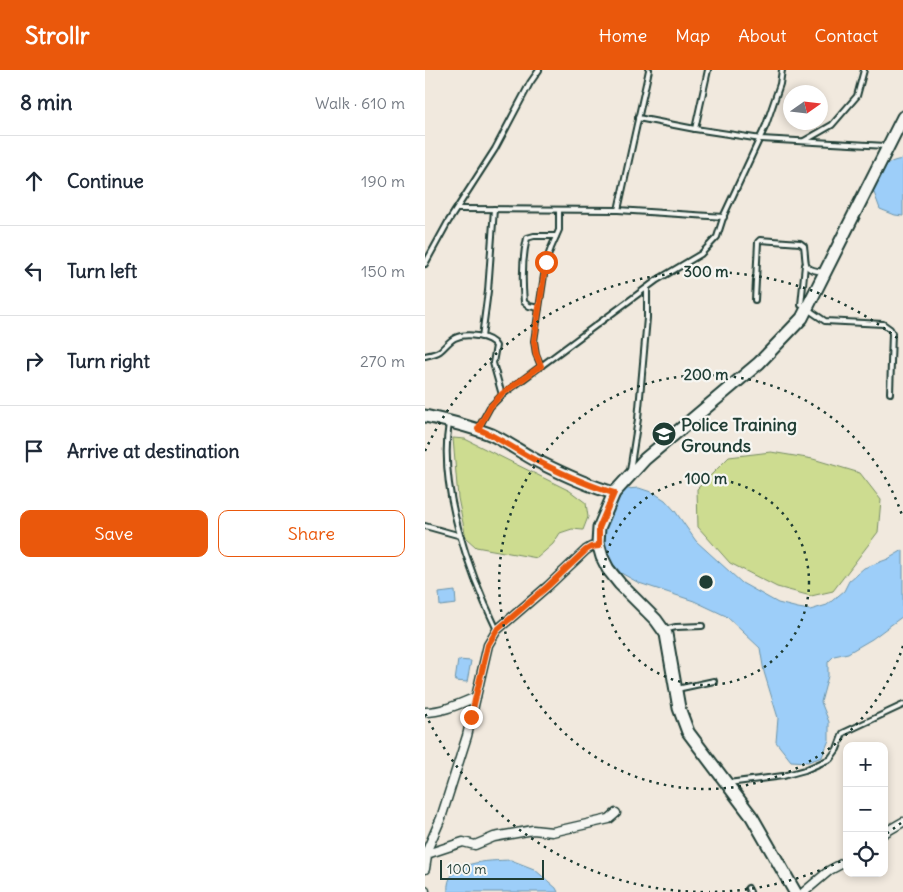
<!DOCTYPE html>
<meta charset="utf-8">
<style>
body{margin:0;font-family:Delius,sans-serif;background:#f2f2f3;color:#1f2937}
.controls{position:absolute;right:15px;bottom:15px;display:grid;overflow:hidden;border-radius:10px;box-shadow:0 2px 8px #0003}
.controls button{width:45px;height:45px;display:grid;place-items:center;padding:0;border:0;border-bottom:1px solid #e0e1e3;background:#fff;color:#1f2937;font:25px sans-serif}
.compass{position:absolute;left:358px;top:15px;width:45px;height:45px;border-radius:50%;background:#fff;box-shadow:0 2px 8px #0003;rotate:76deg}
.scale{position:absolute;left:15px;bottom:12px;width:104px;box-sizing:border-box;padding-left:5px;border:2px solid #1f3d34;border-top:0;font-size:14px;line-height:18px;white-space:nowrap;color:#1f3d34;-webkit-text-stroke:4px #f6f6f2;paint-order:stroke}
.stop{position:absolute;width:15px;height:15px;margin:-11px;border:4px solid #ea580c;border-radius:50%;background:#fff}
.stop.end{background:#ea580c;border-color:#fff;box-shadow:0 1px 5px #0008}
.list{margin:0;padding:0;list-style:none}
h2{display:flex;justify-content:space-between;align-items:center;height:65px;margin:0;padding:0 20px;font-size:21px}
h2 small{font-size:16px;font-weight:400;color:#747a83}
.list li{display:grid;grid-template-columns:32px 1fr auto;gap:15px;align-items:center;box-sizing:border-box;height:90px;padding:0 20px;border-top:1px solid #e0e1e3}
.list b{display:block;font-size:19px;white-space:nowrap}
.list em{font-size:16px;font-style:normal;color:#747a83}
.actions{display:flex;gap:10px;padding:15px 20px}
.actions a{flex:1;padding:11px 0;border:1px solid #ea580c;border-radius:10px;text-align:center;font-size:18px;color:#ea580c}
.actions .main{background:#ea580c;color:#fff}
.icon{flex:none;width:28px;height:28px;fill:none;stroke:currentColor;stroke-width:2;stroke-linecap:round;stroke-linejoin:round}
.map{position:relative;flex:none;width:478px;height:822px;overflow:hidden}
header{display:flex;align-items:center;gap:30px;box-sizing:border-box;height:70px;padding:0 25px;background:#ea580c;color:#fff}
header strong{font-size:24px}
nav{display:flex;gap:28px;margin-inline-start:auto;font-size:18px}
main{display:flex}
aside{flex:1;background:#fff}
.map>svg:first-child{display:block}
.green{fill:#cddc90;stroke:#768c62}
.water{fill:#9dcef9;stroke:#6b94aa}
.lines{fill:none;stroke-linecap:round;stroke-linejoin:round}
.lane-casing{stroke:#1f3d34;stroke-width:8}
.street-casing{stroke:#1f3d34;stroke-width:11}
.secondary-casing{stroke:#1f3d34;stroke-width:15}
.lane{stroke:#f6f6f2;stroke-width:4}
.street{stroke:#f6f6f2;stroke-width:8}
.secondary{stroke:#f6f6f2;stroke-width:11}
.route{stroke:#ea580c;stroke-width:6}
.ring{fill:none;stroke:#1f3d34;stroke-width:2.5;stroke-dasharray:2.5 5}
.labels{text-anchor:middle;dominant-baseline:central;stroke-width:4.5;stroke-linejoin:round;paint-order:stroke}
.poi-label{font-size:18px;font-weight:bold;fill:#1f3d34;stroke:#f6f6f2;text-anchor:start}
.centre{fill:#1f3d34;stroke:#f6f6f2;stroke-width:2.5}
.ring-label{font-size:15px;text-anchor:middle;font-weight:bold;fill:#1f3d34;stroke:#f6f6f2;stroke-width:4.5;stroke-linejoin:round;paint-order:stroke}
</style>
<header>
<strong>Strollr</strong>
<nav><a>Home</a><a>Map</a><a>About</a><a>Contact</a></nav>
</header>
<main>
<aside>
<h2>8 min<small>Walk · 610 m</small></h2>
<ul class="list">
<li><svg class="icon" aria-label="ahead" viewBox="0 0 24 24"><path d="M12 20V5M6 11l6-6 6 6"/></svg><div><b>Continue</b></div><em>190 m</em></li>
<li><svg class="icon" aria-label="left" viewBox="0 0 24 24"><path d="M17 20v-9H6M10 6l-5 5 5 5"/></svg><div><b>Turn left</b></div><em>150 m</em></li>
<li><svg class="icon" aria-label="right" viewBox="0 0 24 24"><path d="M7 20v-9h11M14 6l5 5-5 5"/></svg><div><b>Turn right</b></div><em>270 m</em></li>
<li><svg class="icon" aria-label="arrive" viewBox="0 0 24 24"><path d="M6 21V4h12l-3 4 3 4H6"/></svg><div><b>Arrive at destination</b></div></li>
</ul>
<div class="actions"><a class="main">Save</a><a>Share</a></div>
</aside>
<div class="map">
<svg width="478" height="822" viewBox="0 0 478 822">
<rect width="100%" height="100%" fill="#f1e9de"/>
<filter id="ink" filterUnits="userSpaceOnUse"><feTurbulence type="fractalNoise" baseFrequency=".02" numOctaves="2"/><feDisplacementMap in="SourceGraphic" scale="10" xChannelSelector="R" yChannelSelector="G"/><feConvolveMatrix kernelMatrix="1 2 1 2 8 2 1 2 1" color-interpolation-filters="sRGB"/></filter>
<g filter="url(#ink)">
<g class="green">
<polygon points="28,368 40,369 145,421 161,433 163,447 158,460 147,459 135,463 128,474 112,488 51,477 41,468 33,428"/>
<polygon points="346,382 388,389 435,403 456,430 453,462 408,521 386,526 352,517 305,493 273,457 272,419 304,387"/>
</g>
<g class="water">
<path d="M478 89V146L470 145 455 139 448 120C455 101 457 92 478 89Z"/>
<polygon points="214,418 229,423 240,430 250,441 271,471 317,513 353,533 373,538 385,540 402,535 419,521 424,511 439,498 463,489 478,480 478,546 447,569 423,583 409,586 403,592 403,606 396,632 404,652 404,670 397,687 383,692 366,691 351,672 353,648 339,602 335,578 301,546 269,531 214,513 196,503 185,490 179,471 181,449 192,428 201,419"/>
<polygon points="30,521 31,534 15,536 14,523"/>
<polygon points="33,590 46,591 42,612 30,611"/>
<path d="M86 790 109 799 131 818 133 822H23C19 790 64 791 86 790Z"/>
</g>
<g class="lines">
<defs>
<g id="lane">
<polyline points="213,48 270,59 336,69 461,76"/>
<polyline points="270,59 283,0"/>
<polyline points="379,71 407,55 432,26 439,0"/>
<polyline points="33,139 193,140 299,147"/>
<polyline points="193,140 224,0"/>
<polyline points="0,194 23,152 70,79 105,13 114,0"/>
<path d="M330 230 333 172 335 170 375 173 379 176C382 195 376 199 398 202"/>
<polyline points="376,235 380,195"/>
<path d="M114 238 104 236 99 232C97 211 97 189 102 168L109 166H131"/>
<polyline points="384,240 400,251 458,254 465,259 467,263 465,323"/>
<polyline points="57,267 63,221 69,139"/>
<path d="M0 286C5 285 11 284 15 281 20 277 24 271 30 268 40 263 65 265 71 276L68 293 77 325"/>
<polyline points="116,296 111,284 109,271 121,192 126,178 134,160 134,140"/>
<path d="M24 353C13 418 44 502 72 560"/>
<polyline points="54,357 65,337 77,325 232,210 276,184 292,167 299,145 341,55 355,14 357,0"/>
<polyline points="205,401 213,349 222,248 222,218"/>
<polyline points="0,456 36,466"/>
<polyline points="239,560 251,557 277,556"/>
<polyline points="252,619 289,611"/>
<polyline points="303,713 358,706 380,700 405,689 412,679 418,663 478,635"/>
<polyline points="323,818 325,822"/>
</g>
<g id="street">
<path d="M0 642C18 642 34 634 51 627"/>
<polyline points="459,763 478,752"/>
<polyline points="2,784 38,772 50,775 69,767 108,760 127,762 184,749 191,743"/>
<polyline points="0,785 16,748 42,666 63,575 72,560 123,516 161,480 166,477 174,476"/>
<polyline points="0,799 3,780"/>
<polyline points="0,821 0,822"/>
<polyline points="379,822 405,800 422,791"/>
</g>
<g id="secondary">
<path d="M0 346C23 351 45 356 67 365 84 373 98 384 114 392 138 404 163 416 189 423"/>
<polyline points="370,822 327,747 263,662 254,638 241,564 231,550 195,514 183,499 177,487 173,473 174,458 189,423 220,389 334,293 377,248 478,47"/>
</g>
</defs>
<use href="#lane" class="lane-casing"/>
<use href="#street" class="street-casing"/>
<use href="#secondary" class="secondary-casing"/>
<use href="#lane" class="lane"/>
<use href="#street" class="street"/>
<use href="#secondary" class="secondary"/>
</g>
</g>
<g class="lines" filter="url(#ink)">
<path class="route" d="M46 647 63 575 72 560 123 516 161 480 166 477 174 476V458L189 423C164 416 138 404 114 392 93 382 75 368 53 359L65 337 77 324 116 296 111 284 109 271 121 192"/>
</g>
<g class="ring">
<circle cx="281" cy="512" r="103"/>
<path d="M478 576A207 207 0 1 1 478 448"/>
<path d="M476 753A310 310 0 0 1 461 764M422 788A310 310 0 0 1 284 822M278 822A310 310 0 0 1 0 643M0 381A310 310 0 0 1 476 271"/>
</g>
<defs>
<symbol id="university-disc" viewBox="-11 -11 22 22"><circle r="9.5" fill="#1f3d34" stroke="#f6f6f2"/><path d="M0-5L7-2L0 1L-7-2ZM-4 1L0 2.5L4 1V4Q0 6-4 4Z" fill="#fff"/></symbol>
</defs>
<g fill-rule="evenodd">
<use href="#university-disc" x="225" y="350" width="28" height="28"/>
</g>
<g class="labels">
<g class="poi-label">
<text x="256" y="354">Police Training<tspan x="256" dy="21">Grounds</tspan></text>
</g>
</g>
<circle cx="281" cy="512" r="8" class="centre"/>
<g class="ring-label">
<text x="281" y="207">300 m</text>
<text x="281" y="310">200 m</text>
<text x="281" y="414">100 m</text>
</g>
</svg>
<div class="controls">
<button>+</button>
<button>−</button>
<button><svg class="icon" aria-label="locate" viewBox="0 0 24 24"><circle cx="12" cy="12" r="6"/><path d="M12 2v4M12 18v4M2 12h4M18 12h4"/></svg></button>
</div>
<svg class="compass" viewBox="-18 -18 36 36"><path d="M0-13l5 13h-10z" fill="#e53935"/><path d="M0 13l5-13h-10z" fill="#747a83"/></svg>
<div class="scale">100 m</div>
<div class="stop" style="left:121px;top:192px"></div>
<div class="stop end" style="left:46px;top:647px"></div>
</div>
</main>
